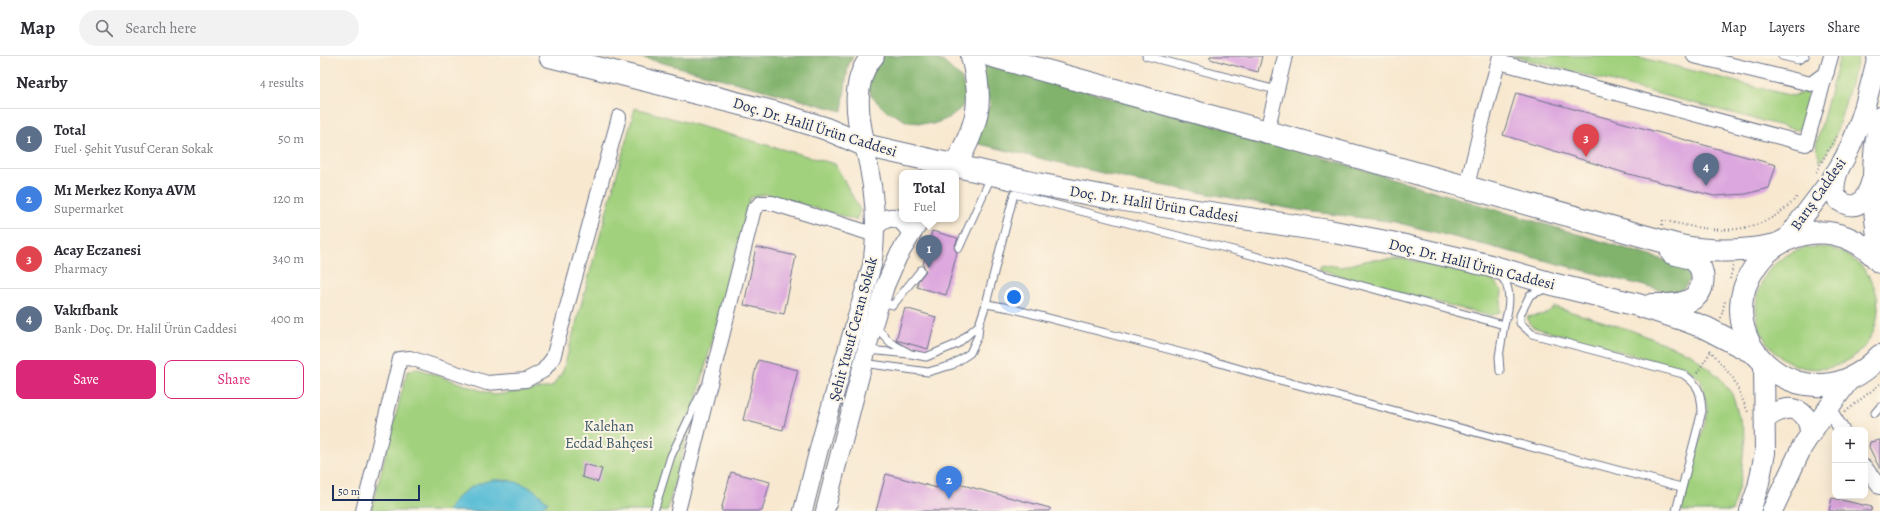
<!DOCTYPE html>
<meta charset="utf-8">
<style>
body{margin:0;font-family:Alegreya,serif;background:#f2f2f3;color:#2b2b33}
.controls{position:absolute;right:12px;bottom:12px;display:grid;overflow:hidden;border-radius:8px;box-shadow:0 4px 16px #0002}
.controls button{width:36px;height:36px;display:grid;place-items:center;padding:0;border:0;border-bottom:1px solid #e1e1e2;background:#fff;color:#2b2b33;font:20px sans-serif}
.scale{position:absolute;left:12px;bottom:10px;width:88px;box-sizing:border-box;padding-left:4px;border:2px solid #1b2f5e;border-top:0;font-size:11px;line-height:14px;white-space:nowrap;color:#1b2f5e;-webkit-text-stroke:3px #fcf5e5;paint-order:stroke}
.you{position:absolute;left:694px;top:241px;width:14px;height:14px;margin:-10px;border:3px solid #fff;border-radius:50%;background:#1a73e8;box-shadow:0 0 0 6px #1a73e833}
.badge{display:grid;place-items:center;width:26px;height:26px;border-radius:50%;background:#db2777;color:#fff;font-size:13px;font-weight:700}
.pin{position:absolute;translate:-50% -33px;filter:drop-shadow(0 1px 2px #0008)}
.pin::after{content:'';position:absolute;top:21px;width:14px;height:12px;background:inherit;clip-path:polygon(0 0,100% 0,50% 100%)}
.popup{position:absolute;left:579px;top:114px;width:60px;height:52px;box-sizing:border-box;display:grid;place-content:center;border-radius:8px;background:#fff;filter:drop-shadow(0 1px 3px #0005);font-size:13px;white-space:nowrap;color:#7c7c81}
.popup b{font-size:15px;color:#2b2b33}
.popup::after{content:'';position:absolute;left:50%;top:100%;margin-left:-8px;border:8px solid transparent;border-top-color:#fff}
.list{margin:0;padding:0;list-style:none}
h2{display:flex;justify-content:space-between;align-items:center;height:52px;margin:0;padding:0 16px;font-size:17px}
h2 small{font-size:13px;font-weight:400;color:#7c7c81}
.list li{display:grid;grid-template-columns:26px 1fr auto;gap:12px;align-items:center;box-sizing:border-box;height:60px;padding:0 16px;border-top:1px solid #e1e1e2}
.list b{display:block;font-size:15px;white-space:nowrap}
.list p{margin:0;font-size:13px;white-space:nowrap;color:#7c7c81}
.list em{font-size:13px;font-style:normal;color:#7c7c81}
.actions{display:flex;gap:8px;padding:12px 16px}
.actions a{flex:1;padding:9px 0;border:1px solid #db2777;border-radius:8px;text-align:center;font-size:14px;color:#db2777}
.actions .main{background:#db2777;color:#fff}
.icon{flex:none;width:22px;height:22px;fill:none;stroke:currentColor;stroke-width:2;stroke-linecap:round;stroke-linejoin:round}
.map{position:relative;flex:none;width:1560px;height:455px;overflow:hidden}
header{display:flex;align-items:center;gap:24px;box-sizing:border-box;height:56px;padding:0 20px;background:#fff;border-bottom:1px solid #e1e1e2}
header strong{font-size:19px}
nav{display:flex;gap:22px;margin-inline-start:auto;font-size:14px}
.search{width:280px;height:36px;background:#f2f2f3;display:flex;align-items:center;gap:10px;box-sizing:border-box;padding:0 14px;border-radius:22px;color:#7c7c81;font-size:15px}
main{display:flex}
aside{flex:1;background:#fff}
.map>svg:first-child{display:block}
.green{fill:#a2d17e;stroke:#5e806e}
.forest{fill:#81b36d;stroke:#4e7166}
.water{fill:#57bcd5;stroke:#39769a}
.building{fill:#dca6de}
.lines{fill:none;stroke-linecap:round;stroke-linejoin:round}
.service-casing{stroke:#687086;stroke-width:9}
.minor-casing{stroke:#687086;stroke-width:16}
.tertiary-casing{stroke:#687086;stroke-width:20}
.secondary-casing{stroke:#687086;stroke-width:22}
.primary-casing{stroke:#687086;stroke-width:24}
.path{stroke:#687086;stroke-width:2;stroke-dasharray:1 3;stroke-linecap:butt}
.service{stroke:#fff;stroke-width:7}
.minor{stroke:#fff;stroke-width:14}
.tertiary{stroke:#fff;stroke-width:18}
.secondary{stroke:#fff;stroke-width:20}
.primary{stroke:#fff;stroke-width:22}
.labels{text-anchor:middle;dominant-baseline:central;stroke-width:4;stroke-linejoin:round;paint-order:stroke}
.street-label{font-size:15px;fill:#1b2f5e;stroke:#fcf5e5}
.park-label{font-size:15px;fill:#3d5866;stroke:#fcf5e5}
</style>
<header>
<strong>Map</strong>
<div class="search"><svg class="icon" aria-label="search" viewBox="0 0 24 24"><circle cx="10" cy="10" r="6"/><path d="M15 15l6 6"/></svg>Search here</div>
<nav><a>Map</a><a>Layers</a><a>Share</a></nav>
</header>
<main>
<aside>
<h2>Nearby<small>4 results</small></h2>
<ul class="list">
<li><span class="badge" style="background:#5c6f8a">1</span><div><b>Total</b><p>Fuel · Şehit Yusuf Ceran Sokak</p></div><em>50 m</em></li>
<li><span class="badge" style="background:#3f7fe0">2</span><div><b>M1 Merkez Konya AVM</b><p>Supermarket</p></div><em>120 m</em></li>
<li><span class="badge" style="background:#e0444e">3</span><div><b>Acay Eczanesi</b><p>Pharmacy</p></div><em>340 m</em></li>
<li><span class="badge" style="background:#5c6f8a">4</span><div><b>Vakıfbank</b><p>Bank · Doç. Dr. Halil Ürün Caddesi</p></div><em>400 m</em></li>
</ul>
<div class="actions"><a class="main">Save</a><a>Share</a></div>
</aside>
<div class="map">
<svg width="1560" height="455" viewBox="0 0 1560 455">
<rect width="100%" height="100%" fill="#fcf5e5"/>
<filter id="ink" filterUnits="userSpaceOnUse"><feTurbulence type="fractalNoise" baseFrequency=".025" numOctaves="2"/><feDisplacementMap in="SourceGraphic" scale="8" xChannelSelector="R" yChannelSelector="G"/><feConvolveMatrix kernelMatrix="1 2 1 2 8 2 1 2 1" color-interpolation-filters="sRGB"/></filter>
<filter id="wash" filterUnits="userSpaceOnUse"><feTurbulence type="fractalNoise" baseFrequency=".012" numOctaves="4" result="noise"/><feDisplacementMap in="SourceGraphic" scale="16" xChannelSelector="R" yChannelSelector="G"/><feGaussianBlur stdDeviation="0.9" result="paint"/><feColorMatrix in="noise" values="0 0 0 0 0 0 0 0 0 0 0 0 0 0 0 0 0 1.4 0 .05"/><feComposite in="paint" operator="in"/></filter>
<g filter="url(#wash)">
<rect width="100%" height="100%" fill="#f8e8d0"/>
<g class="green">
<polygon points="1193,0 1315,0 1472,40 1485,36 1491,42 1486,69 1477,74"/>
<polygon points="1520,0 1539,0 1513,88 1500,106 1496,89"/>
<polygon points="315,52 515,108 540,154 536,164 445,138 430,142 347,455 51,455 87,316 96,312 174,339 232,331 243,315"/>
<circle cx="1497" cy="252" r="61"/>
<polygon points="1082,203 1156,216 1172,222 1182,235 1180,256 1170,260 1043,227 1000,213 1001,208 1021,211 1049,204"/>
<polygon points="1235,251 1308,273 1371,298 1399,321 1412,338 1425,380 1421,421 1412,455 1361,455 1388,355 1381,324 1371,315 1212,271 1207,261 1225,258"/>
</g>
<g class="forest">
<polygon points="317,0 533,0 528,10 522,55"/>
<polygon points="564,0 609,0 624,6 641,22 646,38 642,51 629,62 613,68 588,66 565,54 552,41 546,26 561,1"/>
<polygon points="659,7 884,66 1367,211 1370,224 1361,235 1348,236 1075,166 978,154 812,124 651,86 670,49"/>
</g>
<path class="water" d="M171 424C194 423 212 428 228 447L222 450 225 455H128C137 437 152 429 171 424Z"/>
<g id="blocks">
<g class="building">
<polygon points="890,0 942,0 938,16 890,3"/>
<polygon points="1196,37 1456,109 1449,132 1426,138 1394,140 1305,117 1183,79"/>
<polygon points="612,175 638,182 634,192 637,197 626,239 597,231 598,225 606,215 603,209"/>
<polygon points="436,191 476,200 464,258 424,249"/>
<polygon points="585,252 616,261 608,293 576,284"/>
<polygon points="438,304 478,314 463,374 423,364"/>
<polygon points="1560,384 1560,413 1549,391 1550,386"/>
<polygon points="264,408 282,413 278,426 262,421"/>
<polygon points="411,416 450,426 442,455 401,455"/>
<polygon points="566,418 617,432 620,423 730,452 730,455 556,455"/>
<polygon points="1512,442 1552,451 1551,455 1509,455"/>
</g>
</g>
</g>
<g filter="url(#ink)">
<use href="#blocks" fill-opacity="0" stroke="#687086" stroke-width="1"/>
<g class="lines">
<defs>
<g id="service">
<polyline points="826,0 956,34"/>
<polyline points="1462,0 1478,4 1485,0"/>
<polyline points="639,192 671,121"/>
<path d="M1228 232 1210 239 1200 259V267L1212 278 1363 318C1379 329 1381 336 1382 355L1356 455"/>
<polyline points="561,246 573,249 601,214"/>
<polyline points="666,248 690,252 882,302 941,319 1361,431"/>
<path d="M554 269 571 287 591 298 606 301 637 288 659 269 666 248 694 138 913 194 1184 269C1189 254 1194 229 1178 218"/>
<polyline points="548,294 589,298"/>
<polyline points="543,307 608,316 632,309 650,297 658,280 659,269"/>
<polyline points="1180,315 1179,301 1184,269"/>
<polyline points="1555,357 1560,351"/>
<polyline points="334,455 351,400 384,331"/>
</g>
<g id="minor">
<polyline points="1374,0 1491,28 1507,16"/>
<polyline points="1179,6 1486,88 1511,0"/>
<polyline points="947,75 965,0"/>
<polyline points="1147,130 1163,63 1180,0"/>
<polyline points="1508,352 1522,374"/>
<polyline points="1545,411 1560,431"/>
<polyline points="43,455 80,303 90,302 167,327 206,324 223,315 233,302 299,61"/>
<polyline points="358,455 434,153 441,147 452,147 556,179"/>
</g>
<g id="tertiary">
<path d="M556 170C570 156 583 161 591 177"/>
<path d="M483 455 502 381 552 209C559 168 554 129 544 89"/>
<polyline points="505,455 553,269 565,230 578,200 601,163"/>
</g>
<g id="secondary">
<path d="M1560 61C1549 106 1552 154 1560 199"/>
<path d="M1519 112C1516 120 1513 129 1515 138 1516 142 1519 145 1523 147 1541 156 1548 138 1552 124"/>
<path d="M1467 183C1483 159 1503 137 1519 112 1540 78 1548 38 1558 0"/>
<path d="M1445 364C1462 347 1489 348 1490 377"/>
<polyline points="1430,455 1438,431 1445,397 1444,307"/>
<polyline points="1452,455 1482,391 1499,365 1529,324"/>
</g>
<g id="primary">
<polyline points="230,0 456,57 504,72 544,89 712,127 797,143 1009,175 1076,188 1167,209 1236,229 1318,249 1362,263 1386,272 1436,298"/>
<path d="M672 0 1360 190C1393 197 1423 196 1456 189"/>
<path d="M544 89C537 61 531 23 553 0"/>
<path d="M635 110C658 67 664 48 652 0"/>
<path d="M1560 206C1541 184 1514 172 1485 178 1466 182 1448 192 1437 208 1380 286 1489 377 1560 300"/>
<path d="M1332 249C1345 249 1361 250 1372 243 1385 235 1386 214 1375 205 1369 200 1359 199 1352 197"/>
</g>
</defs>
<use href="#service" class="service-casing"/>
<use href="#minor" class="minor-casing"/>
<use href="#tertiary" class="tertiary-casing"/>
<use href="#secondary" class="secondary-casing"/>
<use href="#primary" class="primary-casing"/>
<g class="path">
<polyline points="1496,116 1517,79"/>
<path d="M1342 169 1343 164C1394 177 1439 183 1477 141"/>
<polyline points="1410,223 1413,210"/>
<polyline points="1401,262 1405,245"/>
<polyline points="1390,294 1413,322 1428,356"/>
<polyline points="1377,317 1391,295"/>
<polyline points="1525,356 1560,328"/>
</g>
<use href="#service" class="service"/>
<use href="#minor" class="minor"/>
<use href="#tertiary" class="tertiary"/>
<use href="#secondary" class="secondary"/>
<use href="#primary" class="primary"/>
</g>
</g>
<g class="labels">
<g class="street-label">
<text transform="translate(495 71) rotate(17)">Doç. Dr. Halil Ürün Caddesi</text>
<text transform="translate(1498 138) rotate(-55)">Barış Caddesi</text>
<text transform="translate(834 148) rotate(9)">Doç. Dr. Halil Ürün Caddesi</text>
<text transform="translate(1152 208) rotate(14)">Doç. Dr. Halil Ürün Caddesi</text>
<text transform="translate(533 273) rotate(-75)">Şehit Yusuf Ceran Sokak</text>
</g>
<g class="park-label">
<text x="289" y="370">Kalehan<tspan x="289" dy="17">Ecdad Bahçesi</tspan></text>
</g>
</g>
</svg>
<div class="controls">
<button>+</button>
<button>−</button>
</div>
<div class="scale">50 m</div>
<div class="you"></div>
<div class="pin badge" style="left:609px;top:212px;background:#5c6f8a">1</div>
<div class="popup"><b>Total</b>Fuel</div>
<div class="pin badge" style="left:629px;top:443px;background:#3f7fe0">2</div>
<div class="pin badge" style="left:1266px;top:101px;background:#e0444e">3</div>
<div class="pin badge" style="left:1386px;top:130px;background:#5c6f8a">4</div>
</div>
</main>
